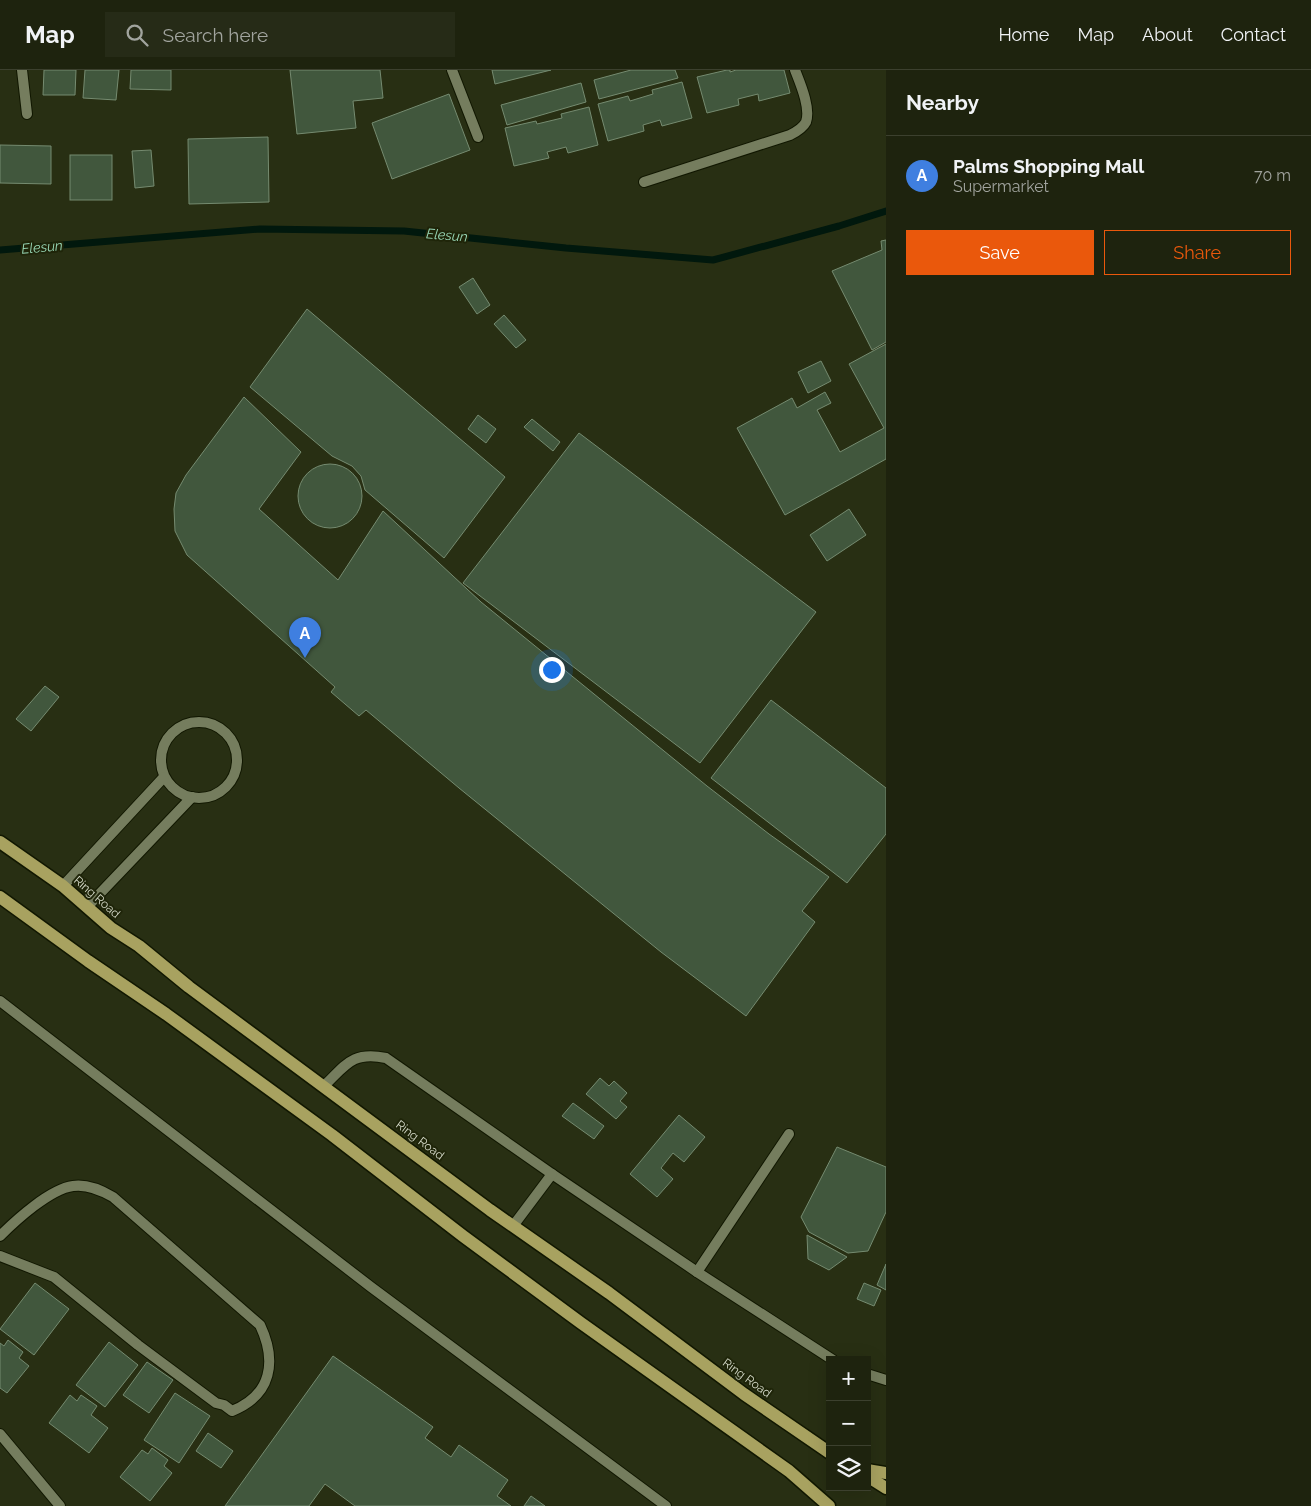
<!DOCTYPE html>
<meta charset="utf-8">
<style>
body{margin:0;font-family:Raleway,sans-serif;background:#262b17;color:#f1f3f6}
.controls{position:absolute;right:15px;bottom:15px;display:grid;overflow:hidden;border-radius:0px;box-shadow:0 5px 20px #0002}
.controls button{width:45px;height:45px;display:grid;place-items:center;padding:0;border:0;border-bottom:1px solid #3c402e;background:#1e230e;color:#f1f3f6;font:25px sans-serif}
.you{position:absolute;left:551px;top:599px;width:18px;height:18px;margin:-12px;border:4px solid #fff;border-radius:50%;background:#1a73e8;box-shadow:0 0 0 8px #1a73e833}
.badge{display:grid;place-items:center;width:32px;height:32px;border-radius:50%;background:#ea580c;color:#fff;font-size:16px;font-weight:700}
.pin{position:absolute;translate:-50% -41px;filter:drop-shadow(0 1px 2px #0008)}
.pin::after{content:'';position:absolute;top:26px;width:18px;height:15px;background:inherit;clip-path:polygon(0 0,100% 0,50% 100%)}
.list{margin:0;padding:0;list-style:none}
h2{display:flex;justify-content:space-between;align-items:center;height:65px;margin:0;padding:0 20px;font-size:21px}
h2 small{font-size:16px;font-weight:400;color:#a1a49e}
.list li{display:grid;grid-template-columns:32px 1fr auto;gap:15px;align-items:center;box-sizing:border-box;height:80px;padding:0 20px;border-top:1px solid #3c402e}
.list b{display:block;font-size:19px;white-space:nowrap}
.list p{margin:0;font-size:16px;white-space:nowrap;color:#a1a49e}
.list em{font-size:16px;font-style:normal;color:#a1a49e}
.actions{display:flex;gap:10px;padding:15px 20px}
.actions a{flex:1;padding:11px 0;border:1px solid #ea580c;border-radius:0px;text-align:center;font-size:18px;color:#ea580c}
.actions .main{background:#ea580c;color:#fff}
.icon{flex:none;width:28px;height:28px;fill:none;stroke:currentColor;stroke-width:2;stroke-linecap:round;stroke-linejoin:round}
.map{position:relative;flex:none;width:886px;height:1436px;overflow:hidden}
header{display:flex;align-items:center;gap:30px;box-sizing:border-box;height:70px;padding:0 25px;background:#1e230e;border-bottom:1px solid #3c402e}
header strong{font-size:24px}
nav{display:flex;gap:28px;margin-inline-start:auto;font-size:18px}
.search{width:350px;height:45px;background:#262b17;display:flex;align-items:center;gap:12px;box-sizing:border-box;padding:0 18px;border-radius:0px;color:#a1a49e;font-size:19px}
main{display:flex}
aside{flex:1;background:#1e230e}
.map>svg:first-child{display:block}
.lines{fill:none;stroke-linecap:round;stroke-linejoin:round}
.stream{stroke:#01180d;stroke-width:7}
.building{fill:#41573d;stroke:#758b70}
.lane-casing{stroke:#111700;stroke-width:12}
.street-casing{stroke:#111700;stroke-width:12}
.primary-casing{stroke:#111700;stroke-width:15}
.lane{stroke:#757d5e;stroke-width:10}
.street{stroke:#757d5e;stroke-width:10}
.primary{stroke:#a8a260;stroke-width:12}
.labels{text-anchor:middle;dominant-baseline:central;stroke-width:4;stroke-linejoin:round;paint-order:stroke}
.street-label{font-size:12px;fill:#d4d9c8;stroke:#1f2509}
.water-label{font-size:14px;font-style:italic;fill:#98d7b6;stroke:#1f2509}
</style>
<header>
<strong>Map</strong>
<div class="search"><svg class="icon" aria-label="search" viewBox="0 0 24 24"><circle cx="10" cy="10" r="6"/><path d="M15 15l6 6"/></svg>Search here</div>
<nav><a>Home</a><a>Map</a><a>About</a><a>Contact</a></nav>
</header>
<main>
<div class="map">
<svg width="886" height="1436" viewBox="0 0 886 1436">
<rect width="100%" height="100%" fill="#282f13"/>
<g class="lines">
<polyline class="stream" points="0,180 260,159 404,161 566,178 713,190 839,156 886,141"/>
</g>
<g class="building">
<polygon points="44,0 76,0 75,25 43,25"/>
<polygon points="85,0 119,0 116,30 83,28"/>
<polygon points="131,0 171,0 171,20 130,19"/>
<polygon points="290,0 380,0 383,28 353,31 356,58 297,64"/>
<polygon points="492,0 551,0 495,14"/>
<polygon points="631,0 675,0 678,8 599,29 594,10"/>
<polygon points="727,0 730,0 730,2 736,0 784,0 790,23 759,31 758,24 738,29 739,35 707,43 697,7"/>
<polygon points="682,12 692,48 662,56 660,50 643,55 644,61 608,71 598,34 628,26 630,31 653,24 652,20"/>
<polygon points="581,13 586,32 507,55 501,35"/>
<polygon points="449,24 470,80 392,109 372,53"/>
<polygon points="589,37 598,75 568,83 566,77 547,82 549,88 514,96 505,58 536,51 537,54 562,48 561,44"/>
<polygon points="268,67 269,132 189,134 188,69"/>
<polygon points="0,75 51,76 51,114 0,113"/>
<polygon points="151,80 154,116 135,118 132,81"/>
<rect x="70" y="85" width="42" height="45"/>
<polygon points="886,170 886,272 872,280 832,201 882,180 881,171"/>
<polygon points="473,208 490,235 477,244 459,217"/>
<polygon points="307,239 505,407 444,488 365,420 361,406 352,396 332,386 250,317"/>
<polygon points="504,245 526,270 516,278 494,254"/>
<polygon points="886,274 886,389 785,445 737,358 792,328 797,338 825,322 831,333 817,340 840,382 884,358 849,294"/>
<polygon points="821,291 831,311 808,323 798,302"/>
<polygon points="244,327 301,382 259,439 338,510 383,441 481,532 707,716 769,764 829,807 802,841 815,852 746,946 661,882 459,718 366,640 359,646 331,622 335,617 187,485 175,461 174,439 176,423 186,405"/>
<polygon points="478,345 496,359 486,373 468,359"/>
<polygon points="532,349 560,372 553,381 524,357"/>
<polygon points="579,363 816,542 700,693 463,513"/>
<circle cx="330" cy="426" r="32"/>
<polygon points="849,439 866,465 827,491 810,465"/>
<polygon points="45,616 59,627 31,661 16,649"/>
<polygon points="771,630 886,718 886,764 847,813 711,708"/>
<polygon points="600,1008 609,1016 614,1011 627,1023 620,1031 627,1037 616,1049 586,1024"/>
<polygon points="573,1033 604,1056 594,1069 562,1046"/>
<polygon points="679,1045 705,1067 684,1092 673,1083 661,1098 673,1109 657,1127 630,1104"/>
<polygon points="837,1077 886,1097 886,1142 868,1181 848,1183 809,1162 801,1147"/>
<polygon points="807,1165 847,1187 829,1200 808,1189"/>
<polygon points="886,1194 886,1220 877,1215"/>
<polygon points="35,1213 69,1239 34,1285 0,1259"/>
<polygon points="864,1213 881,1220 874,1236 857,1229"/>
<polygon points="8,1270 23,1282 19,1288 29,1296 7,1323 0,1318 0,1273 4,1276"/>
<polygon points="109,1272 138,1295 105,1337 76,1315"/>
<polygon points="333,1286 433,1357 425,1368 451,1387 459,1375 508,1410 497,1426 511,1436 355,1436 325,1414 309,1436 225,1436"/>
<polygon points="147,1292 173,1310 149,1343 123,1325"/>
<polygon points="175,1323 210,1346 179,1393 144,1370"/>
<polygon points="70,1325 77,1331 81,1325 97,1336 91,1345 108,1358 89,1383 49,1353"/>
<polygon points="208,1363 233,1381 221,1398 196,1381"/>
<polygon points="152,1378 168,1390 164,1396 172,1403 150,1431 120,1407 142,1380 148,1384"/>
<polygon points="531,1426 545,1436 524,1436"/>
</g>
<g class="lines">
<defs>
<g id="lane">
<circle cx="199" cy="690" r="38"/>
<polyline points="63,816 164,707"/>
<polyline points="87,837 192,727"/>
<path d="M324 1016C346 995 352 981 386 988L552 1104 697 1202 833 1290"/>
<polyline points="513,1156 552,1104"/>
<path d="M0 1166C16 1150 50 1119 73 1116 87 1114 101 1120 113 1127L260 1255C277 1291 272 1325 232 1341L224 1335 216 1333 138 1275 54 1207 0 1186"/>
<polyline points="697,1202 789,1064"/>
<polyline points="867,1304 886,1310"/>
<polyline points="0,1364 60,1436"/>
</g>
<g id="street">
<polyline points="22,0 27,44"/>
<polyline points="452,0 478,67"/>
<path d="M644 112 790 65C796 62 803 58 806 52 811 38 800 13 795 0"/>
<polyline points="0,931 371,1217 666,1436"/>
</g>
<g id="primary">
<polyline points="0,772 63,816 111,858 139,876 189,917 490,1140 609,1223 744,1324 830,1383"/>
<polyline points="0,827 88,891 166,944 332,1065 463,1166 581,1253 789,1401 829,1436"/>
<polyline points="867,1400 886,1403"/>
<polyline points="867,1406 886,1418"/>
</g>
</defs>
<use href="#lane" class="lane-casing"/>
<use href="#street" class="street-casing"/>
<use href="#primary" class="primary-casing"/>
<use href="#lane" class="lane"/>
<use href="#street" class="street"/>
<use href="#primary" class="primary"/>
</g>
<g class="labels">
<g class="street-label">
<text transform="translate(97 827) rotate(41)">Ring Road</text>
<text transform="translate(420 1070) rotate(37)">Ring Road</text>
<text transform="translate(747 1308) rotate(36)">Ring Road</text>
</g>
<g class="water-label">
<text transform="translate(447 165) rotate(5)">Elesun</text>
<text transform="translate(42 177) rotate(-5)">Elesun</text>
</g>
</g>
</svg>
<div class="controls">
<button>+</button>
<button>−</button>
<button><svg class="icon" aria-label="layers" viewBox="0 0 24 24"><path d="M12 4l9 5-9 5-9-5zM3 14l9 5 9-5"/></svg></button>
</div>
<div class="you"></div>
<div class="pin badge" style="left:305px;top:588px;background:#3f7fe0">A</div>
</div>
<aside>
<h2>Nearby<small></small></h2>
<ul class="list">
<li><span class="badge" style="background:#3f7fe0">A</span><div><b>Palms Shopping Mall</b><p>Supermarket</p></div><em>70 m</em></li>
</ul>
<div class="actions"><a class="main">Save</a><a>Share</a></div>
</aside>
</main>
